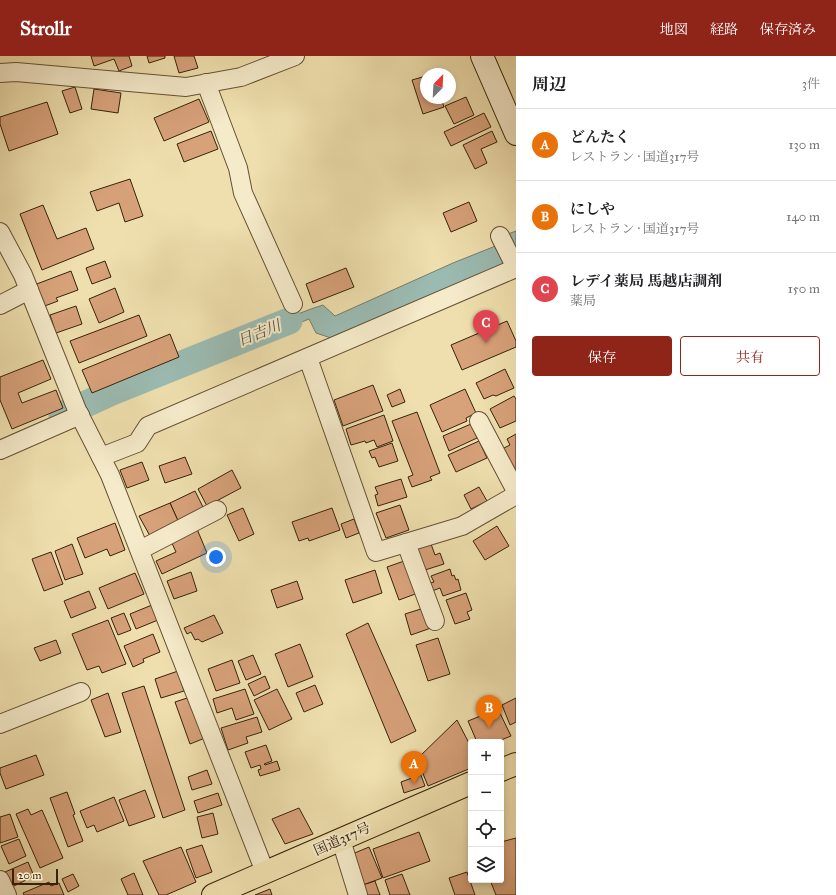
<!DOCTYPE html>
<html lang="ja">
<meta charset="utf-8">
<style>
body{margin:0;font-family:"IM FELL Great Primer","Noto Serif JP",serif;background:#f2f2f2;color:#202124}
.controls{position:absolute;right:12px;bottom:12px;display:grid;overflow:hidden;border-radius:4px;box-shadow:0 2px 6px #0003}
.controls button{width:36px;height:36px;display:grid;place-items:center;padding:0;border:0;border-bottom:1px solid #e0e0e0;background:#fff;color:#202124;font:20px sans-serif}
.compass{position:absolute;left:420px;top:12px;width:36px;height:36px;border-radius:50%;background:#fff;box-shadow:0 2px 6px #0003;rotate:24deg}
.scale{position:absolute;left:12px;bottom:10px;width:46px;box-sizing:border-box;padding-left:4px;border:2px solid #38220a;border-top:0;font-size:11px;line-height:14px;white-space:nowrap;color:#38220a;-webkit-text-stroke:3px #f5eaca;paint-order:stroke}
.you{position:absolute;left:216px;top:501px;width:14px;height:14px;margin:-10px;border:3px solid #fff;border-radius:50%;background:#1a73e8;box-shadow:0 0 0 6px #1a73e833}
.badge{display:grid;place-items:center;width:26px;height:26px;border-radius:50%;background:#8f2418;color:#fff;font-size:13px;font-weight:700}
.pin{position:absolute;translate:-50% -33px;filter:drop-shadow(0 1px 2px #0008)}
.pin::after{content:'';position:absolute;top:21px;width:14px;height:12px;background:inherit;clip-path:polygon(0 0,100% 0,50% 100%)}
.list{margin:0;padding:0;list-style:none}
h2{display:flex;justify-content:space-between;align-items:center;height:52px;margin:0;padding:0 16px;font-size:17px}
h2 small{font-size:13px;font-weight:400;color:#757577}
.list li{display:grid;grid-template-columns:26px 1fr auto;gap:12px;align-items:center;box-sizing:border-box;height:72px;padding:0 16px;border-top:1px solid #e0e0e0}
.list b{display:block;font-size:15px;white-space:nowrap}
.list p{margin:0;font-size:13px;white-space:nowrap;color:#757577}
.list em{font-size:13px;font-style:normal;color:#757577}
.actions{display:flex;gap:8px;padding:12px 16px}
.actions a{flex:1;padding:9px 0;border:1px solid #8f2418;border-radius:4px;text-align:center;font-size:14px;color:#8f2418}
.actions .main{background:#8f2418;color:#fff}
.icon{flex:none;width:22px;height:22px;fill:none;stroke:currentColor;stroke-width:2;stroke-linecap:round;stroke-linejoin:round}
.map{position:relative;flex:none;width:516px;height:839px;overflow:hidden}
header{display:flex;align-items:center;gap:24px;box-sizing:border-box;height:56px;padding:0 20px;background:#8f2418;color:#fff}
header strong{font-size:19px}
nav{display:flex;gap:22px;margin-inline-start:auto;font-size:14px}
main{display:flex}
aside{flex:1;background:#fff}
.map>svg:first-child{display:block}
.water{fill:#9bbbb2;stroke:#737e6f}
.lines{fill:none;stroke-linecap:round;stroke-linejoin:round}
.river{stroke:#9bbbb2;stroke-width:27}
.building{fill:#d7a17a;stroke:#38220a}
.minor-casing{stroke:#665133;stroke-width:20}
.secondary-casing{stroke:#38220a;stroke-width:24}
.trunk-casing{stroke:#38220a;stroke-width:24}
.minor{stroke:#f5eaca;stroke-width:18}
.secondary{stroke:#f5eaca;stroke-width:22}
.trunk{stroke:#efdfae;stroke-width:22}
.labels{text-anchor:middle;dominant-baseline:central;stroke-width:4;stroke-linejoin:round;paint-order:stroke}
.street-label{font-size:14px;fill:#38220a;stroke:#f5eaca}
.water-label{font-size:15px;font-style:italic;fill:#56503c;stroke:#f5eaca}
</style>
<header>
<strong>Strollr</strong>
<nav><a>地図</a><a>経路</a><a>保存済み</a></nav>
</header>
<main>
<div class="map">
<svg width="516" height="839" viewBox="0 0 516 839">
<rect width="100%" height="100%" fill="#efdfae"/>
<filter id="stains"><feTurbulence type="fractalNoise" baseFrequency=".005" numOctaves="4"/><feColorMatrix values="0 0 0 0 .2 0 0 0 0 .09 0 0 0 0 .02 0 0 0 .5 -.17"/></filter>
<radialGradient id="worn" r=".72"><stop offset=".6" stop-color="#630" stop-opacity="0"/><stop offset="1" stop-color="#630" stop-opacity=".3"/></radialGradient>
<path class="water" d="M516 175V206L334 283 316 277 309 263 97 348 63 361 0 390V384C75 350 151 320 228 289 260 276 290 259 323 249L335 260 453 207 493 191 508 178Z"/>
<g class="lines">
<polyline class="river" points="62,359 112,336 289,265"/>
</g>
<g class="building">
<polygon points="91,0 129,0 132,10 119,15 114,3 94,10"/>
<polygon points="147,0 165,0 165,2 149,7"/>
<polygon points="174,0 194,0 198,12 179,17"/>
<polygon points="426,20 426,42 441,42 444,51 423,58 412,24"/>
<polygon points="75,31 82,53 70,57 62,35"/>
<polygon points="94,33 121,37 118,57 91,53"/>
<polygon points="466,41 474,59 454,68 445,50"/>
<polygon points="199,43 209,66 164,85 154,62"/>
<polygon points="47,46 58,78 9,95 0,68 0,61"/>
<polygon points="484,57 491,71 451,90 444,76"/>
<polygon points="211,75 218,93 184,106 177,88"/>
<polygon points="492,75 497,86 481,93 487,107 475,113 463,89"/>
<polygon points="130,123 143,160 125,166 119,147 97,155 90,136"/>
<polygon points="469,146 477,165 451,176 443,157"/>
<polygon points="43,149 57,183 86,172 94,193 42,214 20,158"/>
<polygon points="105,205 111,221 92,228 86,212"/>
<polygon points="346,212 354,231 313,247 306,228"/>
<polygon points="71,215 78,234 56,242 58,245 42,251 34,229"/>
<polygon points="115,232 124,256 99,267 89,243"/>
<polygon points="76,250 82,268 56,277 50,259"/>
<polygon points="139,259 147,280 79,307 70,285"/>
<polygon points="507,265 516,285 516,291 462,314 451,289"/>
<polygon points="170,278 179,301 92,337 82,314"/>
<polygon points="43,304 51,323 18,337 22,347 56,334 63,352 12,373 0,344 0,321"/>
<polygon points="505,313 514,332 496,340 493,339 484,343 476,327"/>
<polygon points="373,329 383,355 343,370 334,344"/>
<polygon points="400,333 405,346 392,351 387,339"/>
<polygon points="465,333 476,357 466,362 467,365 442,376 430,349"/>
<polygon points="514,340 516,343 516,365 500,372 490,353"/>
<polygon points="417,356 440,417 430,421 432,424 412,431 408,421 413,419 392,365"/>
<polygon points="384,359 393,385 377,391 374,384 366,387 365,385 351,389 346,373"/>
<polygon points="471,368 477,382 449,395 443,380"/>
<polygon points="516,378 516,417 502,393 510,389 507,383"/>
<polygon points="479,385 487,402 456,416 448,399"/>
<polygon points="392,387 398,405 379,411 375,401 372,402 369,395"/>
<polygon points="185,401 192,418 165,427 159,410"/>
<polygon points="142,406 149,424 127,432 120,414"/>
<polygon points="232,414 241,432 207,450 198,433"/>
<polygon points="401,423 407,441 378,450 375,439 378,438 375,431"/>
<polygon points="479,431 487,445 471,453 464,439"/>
<polygon points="195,435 205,455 179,467 170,447"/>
<polygon points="170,447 179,467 150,480 139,460"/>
<polygon points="400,449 409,474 386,482 376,457"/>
<polygon points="243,452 254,478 239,485 227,459"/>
<polygon points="332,452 340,474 309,485 308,482 299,485 292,466"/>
<polygon points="354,463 359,477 346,482 341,468"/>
<polygon points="115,467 125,494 110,500 107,493 85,502 77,482"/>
<polygon points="497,470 509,490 485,504 473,485"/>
<polygon points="197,473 207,497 162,518 156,505 176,496 171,485"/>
<polygon points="72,488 83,518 65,524 55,495"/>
<polygon points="431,488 435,499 440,497 444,508 425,514 417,493"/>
<polygon points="51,496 63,528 44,535 32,503"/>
<polygon points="407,504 418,537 399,544 387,511"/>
<polygon points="450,513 452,520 454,519 456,524 458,523 461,534 443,540 440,532 432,535 430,527 434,526 431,520"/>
<polygon points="375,514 382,537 353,547 345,524"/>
<polygon points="191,516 197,535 174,543 167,525"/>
<polygon points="135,517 144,538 108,553 99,532"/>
<polygon points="297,525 303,543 277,552 271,534"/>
<polygon points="89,535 96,552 71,562 64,545"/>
<polygon points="466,537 472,554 467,556 470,563 455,568 446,544"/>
<polygon points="152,549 158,564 136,573 130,558"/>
<polygon points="424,552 431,572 411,579 405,558"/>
<polygon points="124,557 131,574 118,579 111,562"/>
<polygon points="214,559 223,577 202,586 198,583 195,584 191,576 187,578 184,572"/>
<polygon points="108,564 126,608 102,617 99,610 87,614 72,578"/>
<polygon points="368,567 416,675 391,687 346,578"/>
<polygon points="153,578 160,596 143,603 144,606 133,611 124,590"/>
<polygon points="438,582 450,618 428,625 416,589"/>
<polygon points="56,584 61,597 40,605 34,592"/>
<polygon points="300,588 313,621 288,631 275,598"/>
<polygon points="253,599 261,618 246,624 238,605"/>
<polygon points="232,604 240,627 216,635 208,613"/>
<polygon points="178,615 184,635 161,642 155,623"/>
<polygon points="265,620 270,632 254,640 248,628"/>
<polygon points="315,629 323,648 304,656 296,637"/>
<polygon points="144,630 185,754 163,762 122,637"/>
<polygon points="245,633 254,658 236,664 232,652 217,657 213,643"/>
<polygon points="277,633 292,663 269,674 254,644"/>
<polygon points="108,637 121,676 105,681 91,644"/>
<polygon points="190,641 205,682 190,688 175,646"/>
<polygon points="516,642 516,666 510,669 502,649"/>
<polygon points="498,653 511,680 496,686 477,686 468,665"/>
<polygon points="257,661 262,676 246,681 248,687 228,694 221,672"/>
<polygon points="457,664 471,691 471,712 428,730 417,703"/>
<polygon points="266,689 272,705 264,708 265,709 277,705 280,714 260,720 258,714 261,713 260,709 251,712 245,696"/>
<polygon points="36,699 44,719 6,733 0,717 0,712"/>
<polygon points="207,714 212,728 192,734 188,721"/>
<polygon points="419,714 425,730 404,737 401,726 412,722 410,717"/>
<polygon points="145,734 155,761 129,770 119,744"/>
<polygon points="67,736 75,758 73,759 83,785 68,791 50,742"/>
<polygon points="218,737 222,749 198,757 194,745"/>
<polygon points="114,741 124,765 97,776 94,769 87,772 80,755"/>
<polygon points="299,752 313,778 285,788 272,763"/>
<polygon points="28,753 31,759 42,754 63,802 40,812 16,758"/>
<polygon points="213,757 218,778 202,782 197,761"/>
<polygon points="10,758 18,781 0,787 0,761"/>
<polygon points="419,776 430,805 383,822 373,793"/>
<polygon points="516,782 516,839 496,839 490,824 501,824 501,786"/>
<polygon points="19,783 26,800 9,808 1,790"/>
<polygon points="202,789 212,816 196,822 186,794"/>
<polygon points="181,791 196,826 166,839 159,839 143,805"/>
<polygon points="369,791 382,822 363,829 350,799"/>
<polygon points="28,806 34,820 12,831 5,816"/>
<polygon points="467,816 475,839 455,839 449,822"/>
<polygon points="134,817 143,839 128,839 121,823"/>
<polygon points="73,818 79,830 68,836 62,823"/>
<polygon points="402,818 410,839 390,839 385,824"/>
<polygon points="375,825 380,839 367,839 363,829"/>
<polygon points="49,826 51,830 59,827 64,839 24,839 23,837"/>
<polygon points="270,833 272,839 255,839"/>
</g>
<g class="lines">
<defs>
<g id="minor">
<polyline points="0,17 16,16 186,31 241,21 295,0"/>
<polyline points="206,27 238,112 243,137 293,248"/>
<polyline points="0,176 23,219 77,354 110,419 265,816"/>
<polyline points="500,180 516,212"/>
<polyline points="0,249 29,234"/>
<polyline points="308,302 376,496 462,470 516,439"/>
<polyline points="479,365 516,435"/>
<polyline points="0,394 80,359"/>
<polyline points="101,401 137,387 148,370 516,212"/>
<polyline points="406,487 435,565"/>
<polyline points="140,494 217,454"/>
<polyline points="0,668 81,636"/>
<polyline points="341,784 358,839"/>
<polyline points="0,824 7,839"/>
</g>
<polyline id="secondary" points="482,0 516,78"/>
<g id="trunk">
<polyline points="501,714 516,708"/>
<polyline points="213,839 471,727"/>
</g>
</defs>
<use href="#minor" class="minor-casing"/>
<use href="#secondary" class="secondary-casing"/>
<use href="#trunk" class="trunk-casing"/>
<use href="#minor" class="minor"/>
<use href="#secondary" class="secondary"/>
<use href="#trunk" class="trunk"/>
</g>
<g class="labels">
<g class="street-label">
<text transform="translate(342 783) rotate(-24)">国道317号</text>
</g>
<g class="water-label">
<text transform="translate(259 277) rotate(-22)">日吉川</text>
</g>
</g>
<rect width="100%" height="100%" filter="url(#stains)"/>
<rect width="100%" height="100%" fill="url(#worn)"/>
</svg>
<div class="controls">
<button>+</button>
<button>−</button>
<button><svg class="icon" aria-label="locate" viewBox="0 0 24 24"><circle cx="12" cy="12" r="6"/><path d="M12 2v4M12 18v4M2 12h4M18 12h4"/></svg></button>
<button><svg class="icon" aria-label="layers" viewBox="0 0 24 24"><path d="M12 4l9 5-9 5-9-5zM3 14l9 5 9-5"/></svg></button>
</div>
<svg class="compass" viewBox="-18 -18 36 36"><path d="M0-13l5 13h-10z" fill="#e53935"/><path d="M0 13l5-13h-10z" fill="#757577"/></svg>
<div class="scale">20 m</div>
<div class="you"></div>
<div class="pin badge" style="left:414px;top:728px;background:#e8710a">A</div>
<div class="pin badge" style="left:489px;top:672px;background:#e8710a">B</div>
<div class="pin badge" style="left:486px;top:287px;background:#e0444e">C</div>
</div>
<aside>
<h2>周辺<small>3件</small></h2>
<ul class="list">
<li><span class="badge" style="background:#e8710a">A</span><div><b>どんたく</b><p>レストラン · 国道317号</p></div><em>130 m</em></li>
<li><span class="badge" style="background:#e8710a">B</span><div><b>にしや</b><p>レストラン · 国道317号</p></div><em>140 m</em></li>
<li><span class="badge" style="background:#e0444e">C</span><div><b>レデイ薬局 馬越店調剤</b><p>薬局</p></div><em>150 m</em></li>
</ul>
<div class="actions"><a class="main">保存</a><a>共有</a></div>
</aside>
</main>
